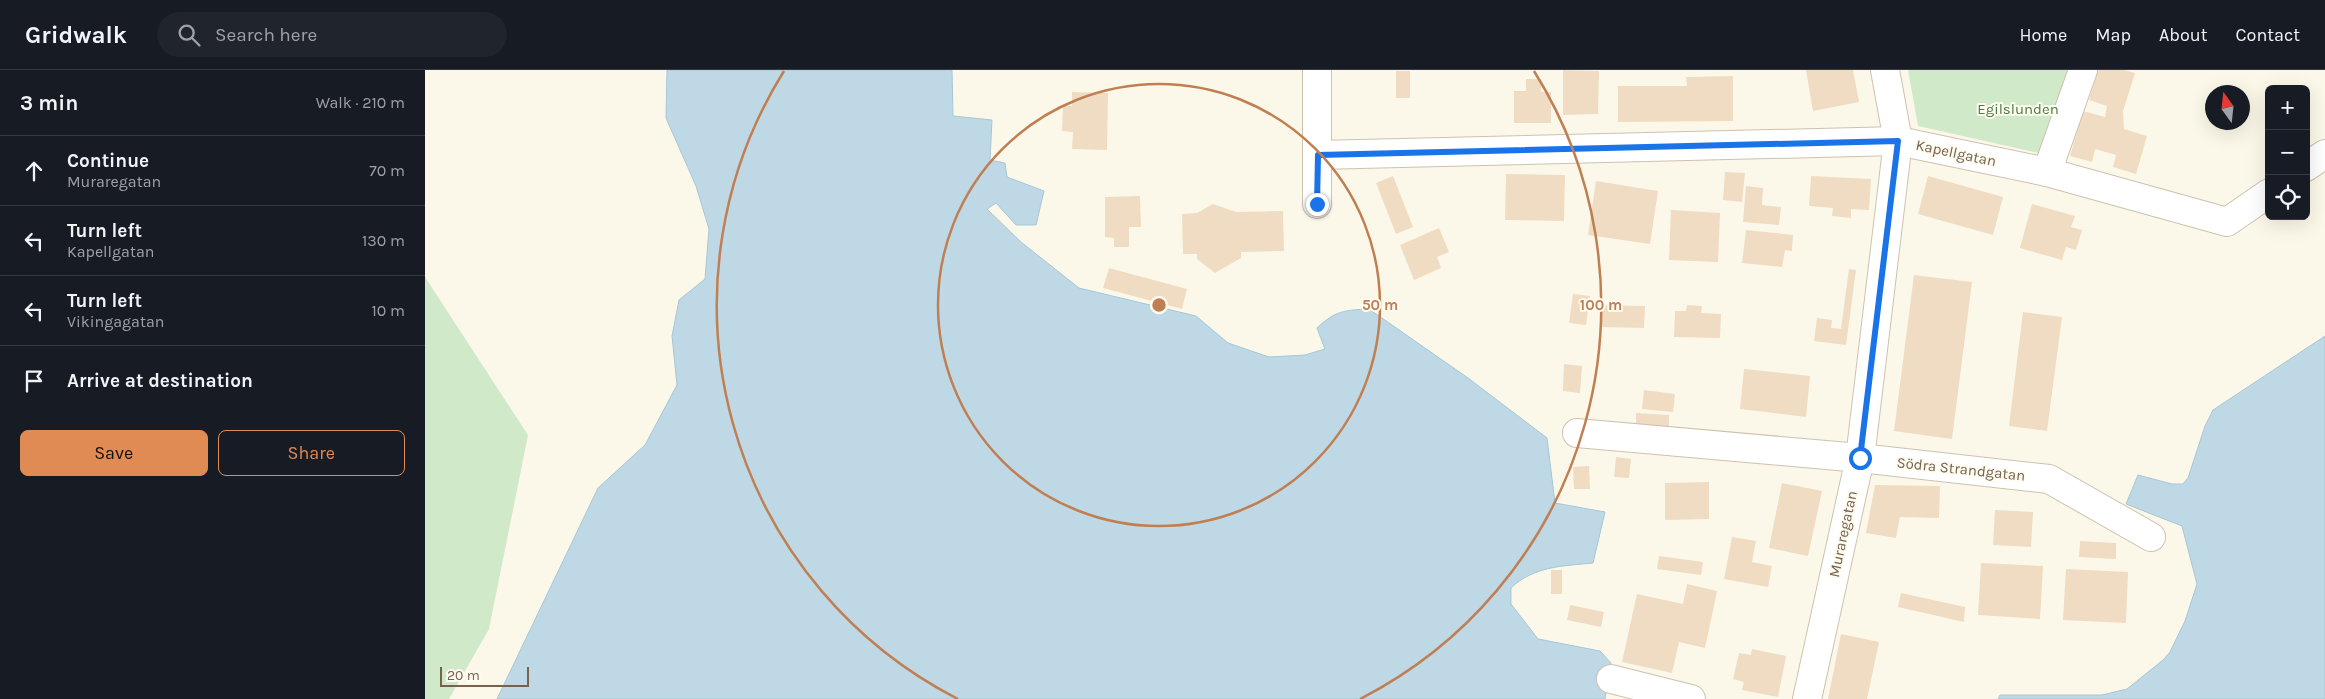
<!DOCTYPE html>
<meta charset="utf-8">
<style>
body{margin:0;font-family:Karla,sans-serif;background:#20242c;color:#f1f3f6}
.controls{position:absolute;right:15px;top:15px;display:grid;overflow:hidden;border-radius:8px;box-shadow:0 5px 20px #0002}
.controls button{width:45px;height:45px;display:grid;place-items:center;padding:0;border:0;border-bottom:1px solid #363941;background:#171b24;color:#f1f3f6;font:25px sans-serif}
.compass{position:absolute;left:1780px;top:15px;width:45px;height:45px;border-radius:50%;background:#171b24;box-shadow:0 5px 20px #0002;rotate:345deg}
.scale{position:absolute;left:15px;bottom:12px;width:89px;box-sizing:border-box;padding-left:5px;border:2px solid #76624d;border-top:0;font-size:14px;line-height:18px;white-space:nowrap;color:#76624d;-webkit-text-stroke:4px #fefbf0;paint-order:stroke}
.stop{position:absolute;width:15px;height:15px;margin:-11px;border:4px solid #1a73e8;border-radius:50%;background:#fff}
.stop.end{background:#1a73e8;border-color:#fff;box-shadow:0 1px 5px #0008}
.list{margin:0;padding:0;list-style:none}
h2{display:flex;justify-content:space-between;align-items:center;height:65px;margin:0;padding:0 20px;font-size:21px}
h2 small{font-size:16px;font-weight:400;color:#9ea1a6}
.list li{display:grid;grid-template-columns:32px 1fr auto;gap:15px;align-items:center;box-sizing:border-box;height:70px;padding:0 20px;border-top:1px solid #363941}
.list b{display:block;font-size:19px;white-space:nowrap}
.list p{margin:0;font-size:16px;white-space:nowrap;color:#9ea1a6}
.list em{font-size:16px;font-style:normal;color:#9ea1a6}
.actions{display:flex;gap:10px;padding:15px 20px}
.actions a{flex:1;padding:11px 0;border:1px solid #e08b54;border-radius:8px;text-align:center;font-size:18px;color:#e08b54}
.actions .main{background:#e08b54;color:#111}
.icon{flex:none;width:28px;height:28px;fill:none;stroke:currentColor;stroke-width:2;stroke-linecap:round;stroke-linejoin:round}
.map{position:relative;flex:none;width:1900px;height:629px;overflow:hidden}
header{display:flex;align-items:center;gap:30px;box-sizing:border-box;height:70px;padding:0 25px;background:#171b24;border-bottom:1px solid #363941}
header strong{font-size:24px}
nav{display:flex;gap:28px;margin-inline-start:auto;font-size:18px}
.search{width:350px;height:45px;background:#20242c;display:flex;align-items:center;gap:12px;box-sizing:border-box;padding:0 18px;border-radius:28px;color:#9ea1a6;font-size:19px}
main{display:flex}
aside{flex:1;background:#171b24}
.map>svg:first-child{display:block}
.green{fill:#d0e9c8}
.water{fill:#bed9e5;stroke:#a5c7d7}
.building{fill:#f0dcc2}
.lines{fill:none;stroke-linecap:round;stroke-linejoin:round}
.street-casing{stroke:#cec1af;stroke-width:30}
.street{stroke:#fff;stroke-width:28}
.route{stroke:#1a73e8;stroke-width:6}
.ring{fill:none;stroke:#c07f52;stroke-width:2.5}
.labels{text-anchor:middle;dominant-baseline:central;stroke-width:4;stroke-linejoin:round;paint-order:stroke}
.park-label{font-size:15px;fill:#4c7b45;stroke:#fefbf0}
.street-label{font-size:15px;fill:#76624d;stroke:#fefbf0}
.centre{fill:#c07f52;stroke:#fefbf0;stroke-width:2.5}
.ring-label{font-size:15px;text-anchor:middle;font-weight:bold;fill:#c07f52;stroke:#fefbf0;stroke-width:4;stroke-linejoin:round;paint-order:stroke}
</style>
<header>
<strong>Gridwalk</strong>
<div class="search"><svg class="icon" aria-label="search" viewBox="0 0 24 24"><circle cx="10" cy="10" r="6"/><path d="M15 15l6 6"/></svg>Search here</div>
<nav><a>Home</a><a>Map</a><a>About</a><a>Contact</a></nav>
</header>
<main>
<aside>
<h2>3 min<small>Walk · 210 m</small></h2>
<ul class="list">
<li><svg class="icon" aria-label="ahead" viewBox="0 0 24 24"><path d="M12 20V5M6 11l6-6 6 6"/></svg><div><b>Continue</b><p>Muraregatan</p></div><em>70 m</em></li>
<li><svg class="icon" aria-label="left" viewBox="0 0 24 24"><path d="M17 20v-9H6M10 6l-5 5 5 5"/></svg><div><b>Turn left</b><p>Kapellgatan</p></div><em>130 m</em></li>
<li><svg class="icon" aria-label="left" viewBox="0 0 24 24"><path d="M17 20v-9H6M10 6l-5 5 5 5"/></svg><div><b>Turn left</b><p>Vikingagatan</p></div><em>10 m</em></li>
<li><svg class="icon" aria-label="arrive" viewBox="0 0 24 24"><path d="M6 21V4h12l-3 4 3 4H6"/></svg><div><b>Arrive at destination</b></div></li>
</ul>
<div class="actions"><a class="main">Save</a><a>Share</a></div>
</aside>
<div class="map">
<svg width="1900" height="629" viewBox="0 0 1900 629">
<rect width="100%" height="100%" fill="#fcf8e9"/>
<g class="green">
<polygon points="1483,0 1647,0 1618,84 1493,56"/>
<polygon points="0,207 103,365 64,559 24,629 0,629"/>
</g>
<g class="water">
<path d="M242 0H527L528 46 567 50 565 90 580 93 582 107 619 121 611 155H591L571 133 562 139 596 172 654 218 771 246 803 273 844 287 880 285 900 279 892 258C910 241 919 240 944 239L1043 308 1122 368 1130 433 1180 442 1168 493C1138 496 1109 496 1086 518V534L1113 569 1175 581 1186 593 1180 629H72L173 418 220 375 252 315 247 266 254 230 280 209 284 159 271 116 241 48Z"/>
<polygon points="1900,266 1900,629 1573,629 1575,625 1677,625 1702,619 1738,590 1745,582 1760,551 1772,514 1757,456 1701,434 1713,405 1747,414 1758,414 1763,408 1780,356 1788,340"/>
</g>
<g class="building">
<polygon points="1138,0 1174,1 1173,44 1138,45"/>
<polygon points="1381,0 1428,0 1434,32 1388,41"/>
<polygon points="1673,0 1700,0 1710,3 1698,41 1699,59 1722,66 1711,104 1688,97 1691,85 1670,79 1667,92 1645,86 1658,41 1680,47 1682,36 1664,30"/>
<rect x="971" y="1" width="14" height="27"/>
<polygon points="1308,6 1308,51 1193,52 1193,16 1262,16 1261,7"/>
<polygon points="1101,9 1116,9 1116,22 1126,22 1126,53 1089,53 1089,21 1101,21"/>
<polygon points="647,22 683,23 682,80 647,79 648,62 637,61 638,36 647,36"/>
<polygon points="1300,102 1320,103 1317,132 1298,130"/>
<polygon points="1081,104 1140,105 1139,151 1080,150"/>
<polygon points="968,106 988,157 971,164 951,113"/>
<polygon points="1386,106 1446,109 1444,140 1426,139 1426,148 1407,146 1408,138 1384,136"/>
<polygon points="1503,106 1578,127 1568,165 1493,144"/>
<polygon points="1171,111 1233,121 1225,174 1163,165"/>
<polygon points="1321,116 1338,118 1337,135 1356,137 1354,155 1318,152"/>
<polygon points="715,126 716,157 704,157 704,177 689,177 689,168 680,167 680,127"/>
<polygon points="788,134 811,142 858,141 859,181 816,182 816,188 790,203 772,189 772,184 758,184 757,144 772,143"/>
<polygon points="1607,134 1650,146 1646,157 1657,160 1651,180 1641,177 1637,190 1595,178"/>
<polygon points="1246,140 1295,143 1293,192 1244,190"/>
<polygon points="1014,158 1024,182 1012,187 1016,198 989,210 975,175"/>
<polygon points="1321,160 1368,165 1367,181 1360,180 1357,197 1317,193"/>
<polygon points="684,198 762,219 757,239 678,218"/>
<polygon points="1424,199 1431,200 1421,275 1389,271 1392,248 1407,250 1406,258 1416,259"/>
<polygon points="1489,205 1547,212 1527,369 1469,361"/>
<polygon points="1148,224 1165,226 1161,255 1144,253"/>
<polygon points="1176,235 1220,236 1219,258 1176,257"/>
<polygon points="1262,235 1277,236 1276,243 1296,244 1295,268 1249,267 1250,241 1261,241"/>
<polygon points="1598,242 1637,247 1622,361 1584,356"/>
<polygon points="1139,294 1157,296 1155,323 1138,321"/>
<polygon points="1319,299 1385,306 1381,347 1315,339"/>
<polygon points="1219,320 1250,324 1248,342 1217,339"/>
<polygon points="1211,343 1244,345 1244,356 1211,355"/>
<polygon points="1191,387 1206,389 1204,408 1189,407"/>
<polygon points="1164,396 1165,419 1149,419 1148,397"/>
<polygon points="1284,412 1284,449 1240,450 1240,413"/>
<polygon points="1357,413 1397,421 1383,486 1344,478"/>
<polygon points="1450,415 1515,416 1514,448 1475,447 1471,468 1441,463"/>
<polygon points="1570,440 1608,442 1606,477 1568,475"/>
<polygon points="1307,467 1331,471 1327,492 1347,496 1343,517 1299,509"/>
<polygon points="1655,471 1691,473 1691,489 1654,487"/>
<polygon points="1234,486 1278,492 1276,505 1232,499"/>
<polygon points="1556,493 1618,496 1615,549 1553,545"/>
<polygon points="1641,499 1703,502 1701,553 1638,550"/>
<rect x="1126" y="500" width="11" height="24"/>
<polygon points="1262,514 1292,521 1280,578 1254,572 1247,603 1197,592 1212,524 1258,534"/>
<polygon points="1476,523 1540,537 1539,552 1473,537"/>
<polygon points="1145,535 1179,542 1176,557 1142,550"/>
<polygon points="1416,564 1454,572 1442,629 1403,629"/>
<polygon points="1327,579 1361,586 1353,627 1317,620 1319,612 1308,609 1314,583 1326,585"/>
</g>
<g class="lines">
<defs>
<g id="street">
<polyline points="892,0 892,134"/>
<polyline points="893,85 1473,71 1622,102 1802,152 1844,123"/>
<polyline points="1881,97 1900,84"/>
<polyline points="1622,102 1658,0"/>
<polyline points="1152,363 1435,388 1624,409 1726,467"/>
<polyline points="1186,609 1266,629"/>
<polyline points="1382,629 1435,388 1473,71 1460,0"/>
</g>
</defs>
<use href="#street" class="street-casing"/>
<use href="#street" class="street"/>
</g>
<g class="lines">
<polyline class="route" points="892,134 893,85 1473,71 1435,388"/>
</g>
<g class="ring">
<circle cx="734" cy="235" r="221"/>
<path d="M533 629A442 442 0 0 1 359 1M1109 1A442 442 0 0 1 935 629"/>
</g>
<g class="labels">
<g class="park-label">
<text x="1593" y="39">Egilslunden</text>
</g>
<g class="street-label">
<text transform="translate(1531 83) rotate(12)">Kapellgatan</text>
<text transform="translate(1536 399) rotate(6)">Södra Strandgatan</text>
<text transform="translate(1418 464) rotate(-78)">Muraregatan</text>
</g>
</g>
<circle cx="734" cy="235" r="8" class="centre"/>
<g class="ring-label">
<text x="955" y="240">50 m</text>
<text x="1176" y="240">100 m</text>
</g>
</svg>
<div class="controls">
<button>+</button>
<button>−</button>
<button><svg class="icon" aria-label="locate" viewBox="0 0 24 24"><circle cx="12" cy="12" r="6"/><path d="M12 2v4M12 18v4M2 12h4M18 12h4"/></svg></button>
</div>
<svg class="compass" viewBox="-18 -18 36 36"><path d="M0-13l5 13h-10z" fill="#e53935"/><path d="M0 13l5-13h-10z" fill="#9ea1a6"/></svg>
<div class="scale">20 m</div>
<div class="stop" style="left:1435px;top:388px"></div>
<div class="stop end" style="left:892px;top:134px"></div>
</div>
</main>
